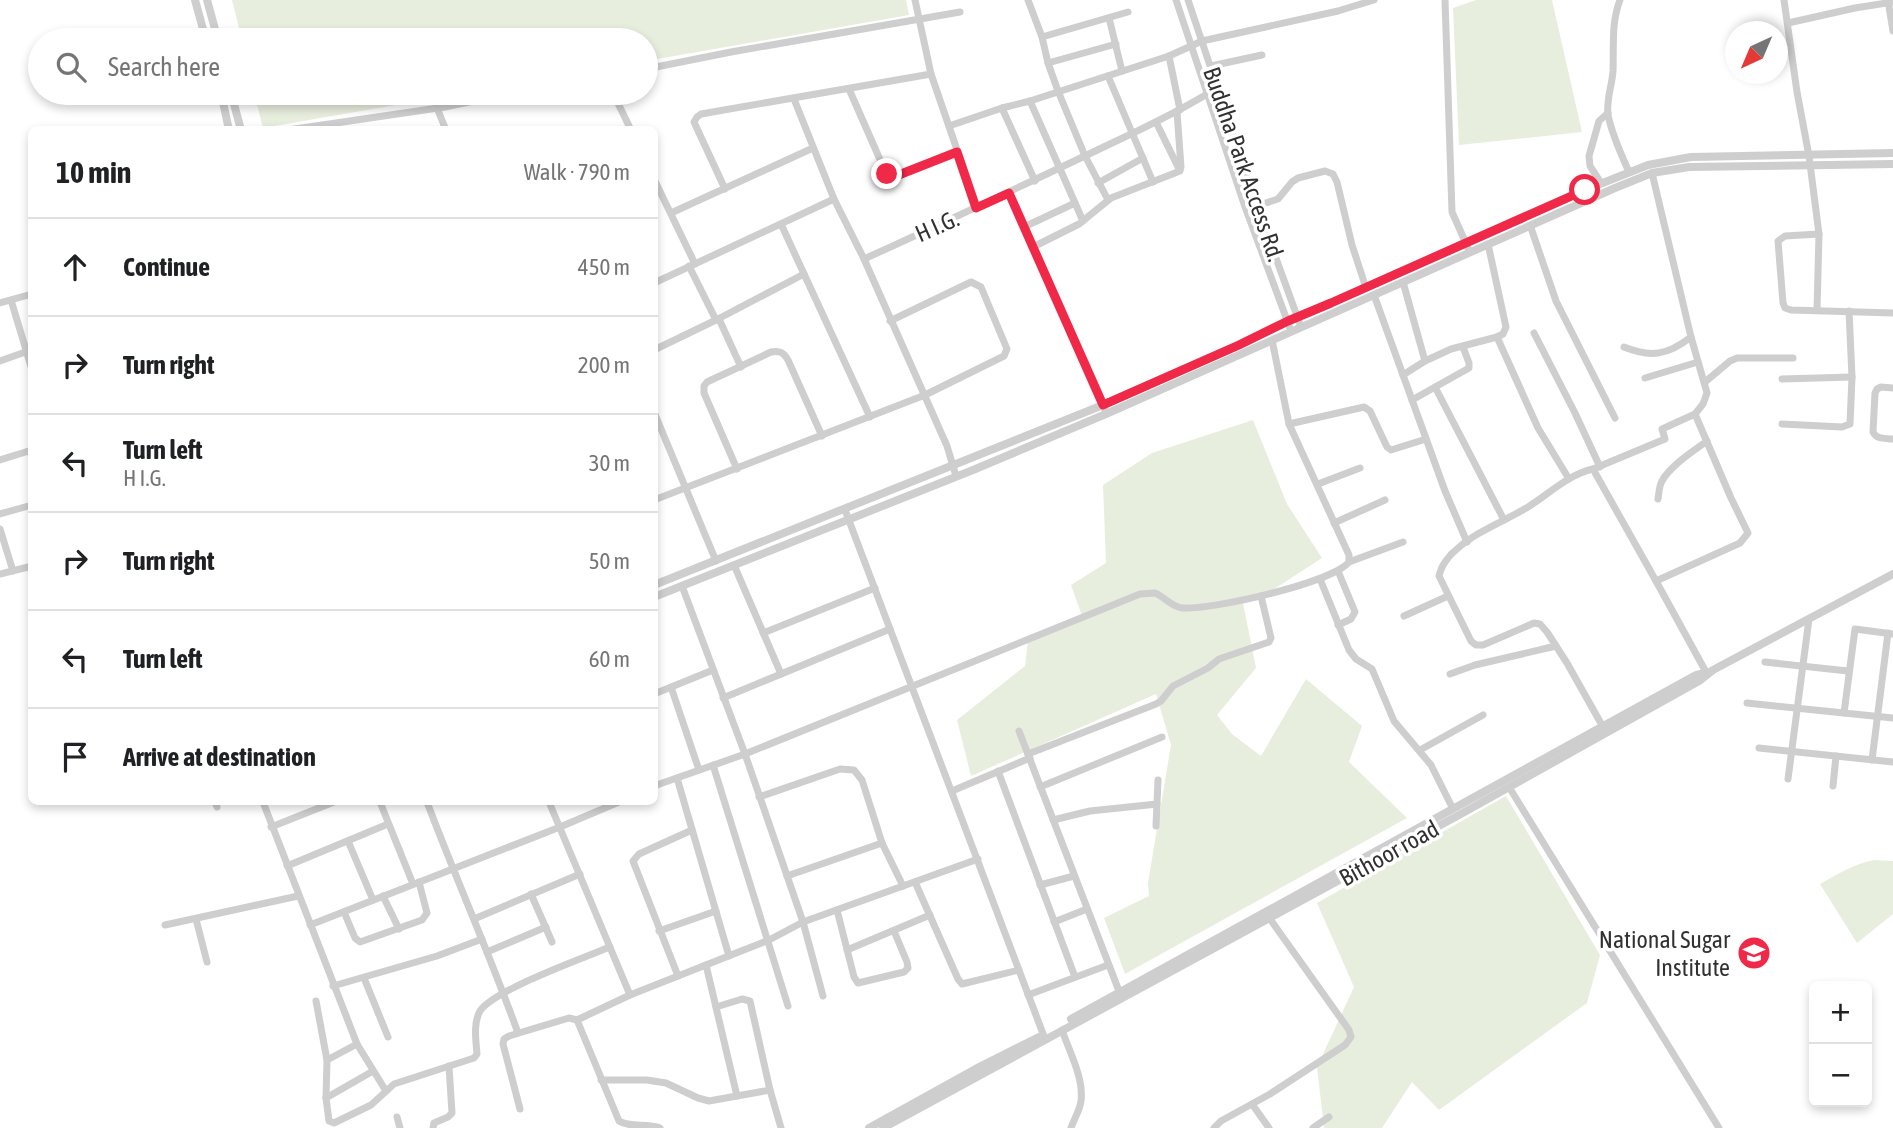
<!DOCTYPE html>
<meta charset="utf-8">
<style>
body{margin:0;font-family:"Asap Condensed",sans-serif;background:#f2f2f2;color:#202124}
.controls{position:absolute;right:21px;bottom:21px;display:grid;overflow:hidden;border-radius:10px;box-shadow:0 4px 10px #0003}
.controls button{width:63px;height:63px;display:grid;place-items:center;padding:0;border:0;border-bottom:2px solid #e0e0e0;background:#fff;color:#202124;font:35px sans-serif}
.compass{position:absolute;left:1725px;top:21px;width:63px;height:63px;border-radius:50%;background:#fff;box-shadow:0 4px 10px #0003;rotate:224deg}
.stop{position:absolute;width:21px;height:21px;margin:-16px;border:5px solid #f12949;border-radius:50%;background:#fff}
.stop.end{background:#f12949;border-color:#fff;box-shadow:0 2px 7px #0008}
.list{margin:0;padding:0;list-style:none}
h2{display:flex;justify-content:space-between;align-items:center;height:91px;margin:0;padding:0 28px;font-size:30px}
h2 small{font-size:23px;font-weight:400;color:#757577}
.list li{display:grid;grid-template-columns:46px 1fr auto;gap:21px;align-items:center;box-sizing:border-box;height:98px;padding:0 28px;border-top:2px solid #e0e0e0}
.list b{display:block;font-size:26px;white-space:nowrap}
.list p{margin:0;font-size:23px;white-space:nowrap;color:#757577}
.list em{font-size:23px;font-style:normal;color:#757577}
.icon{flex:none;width:38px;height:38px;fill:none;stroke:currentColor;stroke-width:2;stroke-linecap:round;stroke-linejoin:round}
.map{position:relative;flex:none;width:1893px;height:1128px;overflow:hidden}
.search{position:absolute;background:#fff;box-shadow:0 4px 10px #0003;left:28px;top:28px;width:630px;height:77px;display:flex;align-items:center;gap:18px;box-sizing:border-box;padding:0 24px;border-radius:38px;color:#757577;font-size:26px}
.panel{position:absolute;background:#fff;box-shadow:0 4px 10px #0003;left:28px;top:126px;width:630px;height:679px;border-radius:10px}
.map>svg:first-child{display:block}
.green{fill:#e8eede}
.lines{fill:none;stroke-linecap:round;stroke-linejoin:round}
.minor{stroke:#cecece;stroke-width:7}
.tertiary{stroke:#cecece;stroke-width:8}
.route{stroke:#f12949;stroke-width:9}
.labels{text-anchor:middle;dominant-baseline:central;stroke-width:7;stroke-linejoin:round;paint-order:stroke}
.street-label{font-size:24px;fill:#313131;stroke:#fff}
.poi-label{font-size:24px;fill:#313131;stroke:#fff;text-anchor:end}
</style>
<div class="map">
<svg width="1893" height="1128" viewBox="0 0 1893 1128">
<rect width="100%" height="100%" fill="#fff"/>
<g class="green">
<polygon points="232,0 906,0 909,15 646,61 646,40 242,40"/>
<polygon points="1476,0 1552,0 1582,132 1459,145 1453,8"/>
<polygon points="254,93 465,93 263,128"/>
<polygon points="1253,420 1287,504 1322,558 1265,595 1243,603 1256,668 1217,715 1232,734 1261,756 1306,679 1362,726 1349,762 1407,818 1125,974 1104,918 1149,896 1148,883 1171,745 1156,694 971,776 957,720 1025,666 1028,641 1082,616 1071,585 1106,563 1103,485 1152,453"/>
<polygon points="1506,796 1600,955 1587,1003 1439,1110 1412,1082 1382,1128 1324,1128 1317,1067 1354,987 1317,903"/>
<path d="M1874 860 1893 861V914L1857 943 1820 884C1838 874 1854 864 1874 860Z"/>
</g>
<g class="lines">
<g class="minor">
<polyline points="915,0 931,74 977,208"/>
<polyline points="1028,0 1042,37 1048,63 1058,91 1085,156 1108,200"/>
<polyline points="1176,0 1244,204 1291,331"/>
<polyline points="1188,0 1257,206 1301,327"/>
<polyline points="1445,0 1452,212 1468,248"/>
<path d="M1620 0C1611 23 1614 47 1613 71 1612 86 1606 100 1608 115 1612 135 1621 154 1629 172"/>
<polyline points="1784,0 1797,92 1809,156 1819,234 1817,310"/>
<polyline points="1888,1 1893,31"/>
<polyline points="1109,18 1122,71"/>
<polyline points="1788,23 1855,8 1893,2"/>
<polyline points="1042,37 1128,12"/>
<polyline points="1169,56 1180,110"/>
<polyline points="1048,63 1116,44"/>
<polyline points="1211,66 1262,55"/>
<polyline points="646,69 731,52 960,12"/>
<polyline points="1108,76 1153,182"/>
<polyline points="849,89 885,171 890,176 896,176 957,152"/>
<polyline points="613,93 631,130"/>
<polyline points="794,99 834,199 864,259 947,446 956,476"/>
<polyline points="1030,101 1083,221"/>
<polyline points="437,108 446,130"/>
<polyline points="1002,108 1035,181"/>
<polyline points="1156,122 1179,169"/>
<polyline points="949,126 1002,108 1030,101 1169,56 1202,41 1338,11 1374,0"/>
<polyline points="288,130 445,107 512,93"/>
<polyline points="1652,173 1691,337 1707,393 1703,404 1695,414 1662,429 1665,439 1593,469 1656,581"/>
<polyline points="654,179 695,264"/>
<polyline points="1098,183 1143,158"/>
<polyline points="1601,183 1590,166 1589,156 1599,121 1608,113"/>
<polyline points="725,189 694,122 697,117 701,114 931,74"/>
<polyline points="1009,193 1105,410"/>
<polyline points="1257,206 1278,199 1292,182 1298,178 1325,171 1333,174 1337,182 1352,245 1366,288"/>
<polyline points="671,213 813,148"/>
<polyline points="781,224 870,417"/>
<polyline points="1530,225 1556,301 1615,418"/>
<polyline points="1024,227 1075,203"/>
<polyline points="1819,234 1785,236 1778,241 1783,303 1785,308 1791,310 1893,313"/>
<polyline points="1488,244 1506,327 1503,334 1497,337"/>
<polyline points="1033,247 1079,224 1111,198 1180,171 1181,167 1177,112"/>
<path d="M864 259C939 225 1013 190 1087 155 1128 135 1168 118 1207 94"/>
<polyline points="689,266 716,320"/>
<polyline points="1403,282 1425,361"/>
<polyline points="654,283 834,199"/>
<polyline points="1374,295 1445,491 1467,542"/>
<polyline points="11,300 32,370"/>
<polyline points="0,303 32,294"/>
<polyline points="719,319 741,367"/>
<polyline points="1534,333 1575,413 1600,467"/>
<path d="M1624 347C1651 358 1668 355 1691 337"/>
<polyline points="654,350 716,320 804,274"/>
<polyline points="0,361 31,350"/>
<polyline points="1403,375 1425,361 1451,349 1497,337 1538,428 1569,479"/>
<polyline points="1645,378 1698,362"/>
<polyline points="1782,379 1852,377"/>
<polyline points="1705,382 1730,361 1737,358 1793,358"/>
<polyline points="1435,387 1504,520"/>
<path d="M1893 388 1881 387 1877 389 1875 393 1873 432C1877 440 1885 438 1893 439"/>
<polyline points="1412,400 1469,368 1469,363 1463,347"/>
<polyline points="654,412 716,561"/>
<polyline points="1695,414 1731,498 1748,533 1740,543 1656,581 1706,672"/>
<polyline points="1289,424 1364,407 1370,411 1387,447 1391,450 1426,439"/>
<polyline points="1782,424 1842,427 1850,424 1852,377 1849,311"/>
<polyline points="0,460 32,450"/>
<path d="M737 469 704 393V386L707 382 771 352C780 350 784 353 788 360L822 436"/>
<path d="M1593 469C1569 474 1549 494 1528 507 1505 521 1477 531 1457 549 1449 555 1441 566 1439 576L1471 641 1476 645H1483L1534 623 1540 624 1547 632 1567 663 1603 727"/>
<polyline points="1318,484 1360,468"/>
<path d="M1658 499C1659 493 1659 486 1662 481 1670 466 1693 451 1707 441"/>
<polyline points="654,500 925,395 1004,356 1007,349 981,287 971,282 890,321"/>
<polyline points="845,510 1045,1039"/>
<polyline points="0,514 32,505"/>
<polyline points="1334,523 1385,500"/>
<polyline points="0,529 13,571"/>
<polyline points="1349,562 1403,542"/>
<polyline points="734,565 781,674"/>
<polyline points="1338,571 1355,612 1351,619 1338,625"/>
<polyline points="0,574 32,566"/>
<polyline points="1320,579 1349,650 1356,659 1372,669 1394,721 1431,765 1453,809"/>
<polyline points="682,586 745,754 803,922 823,996"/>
<polyline points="1404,616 1448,596"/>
<polyline points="763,633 875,588"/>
<polyline points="1893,634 1855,629 1844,713 1893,718"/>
<polyline points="1765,662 1848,671"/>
<polyline points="1450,674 1475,665 1556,646"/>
<polyline points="671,687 699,770"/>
<polyline points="654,694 713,670"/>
<polyline points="723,698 890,629"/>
<polyline points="1747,703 1844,713"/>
<polyline points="1019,731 1119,991"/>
<polyline points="1759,748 1893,762"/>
<polyline points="1420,750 1483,715"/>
<polyline points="1028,754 1156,704 1161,701 1173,686 1208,668 1219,659 1269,642 1271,638 1261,596"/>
<polyline points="1872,760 1888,633"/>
<polyline points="713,765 788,1006"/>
<polyline points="998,771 1075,977"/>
<polyline points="677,778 729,956"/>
<polyline points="1788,779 1809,619"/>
<path d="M654 786 745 754 1140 594 1155 593C1165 597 1171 607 1183 608 1211 610 1332 583 1349 562V555L1289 424 1272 340"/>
<polyline points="1833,786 1836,756"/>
<polyline points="1040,787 1162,737"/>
<polyline points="1509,787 1719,1128"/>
<polyline points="952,791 1030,758"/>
<polyline points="759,797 840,769 854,770 862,780 882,843 903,886"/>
<polyline points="215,802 217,807"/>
<polyline points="263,802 357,1044 386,1091"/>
<polyline points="380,802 413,884"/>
<path d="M427 802C456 879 490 955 518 1033"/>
<polyline points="549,802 630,995"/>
<polyline points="1053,820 1090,811 1157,804"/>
<polyline points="1156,826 1158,780"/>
<polyline points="271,827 334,802"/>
<polyline points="348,841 373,900"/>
<polyline points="287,866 388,824"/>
<polyline points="787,876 882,843"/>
<polyline points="915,882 958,979 962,984 1019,970"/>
<polyline points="1040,885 1074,876"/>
<polyline points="531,894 552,942"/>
<polyline points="383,896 399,929"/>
<polyline points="837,910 854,977 858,983 904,972 908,968 907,962 894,931"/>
<polyline points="344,912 355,938 360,942 422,920 427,913 419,882"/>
<polyline points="196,919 207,962"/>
<polyline points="474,919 580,874"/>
<polyline points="1054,922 1087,909"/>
<polyline points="165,925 298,896"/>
<polyline points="310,925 560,827 619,802"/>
<polyline points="659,931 716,911"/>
<polyline points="847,950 930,915"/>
<polyline points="487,952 546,927"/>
<polyline points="706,965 737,1096"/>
<polyline points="678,976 633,861 639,854 692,830"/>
<polyline points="364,978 388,1037"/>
<polyline points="333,986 437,956 482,939"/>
<polyline points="1028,995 1108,965"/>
<path d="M316 1001 327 1060 326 1098 329 1121 334 1123 371 1105 394 1084 474 1058 477 1054C476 1041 473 1023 480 1011 494 990 583 958 610 947"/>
<polyline points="716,1007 742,999 750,1001 770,1090 781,1128"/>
<path d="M1062 1030C1069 1051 1084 1078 1081 1101 1080 1110 1074 1119 1071 1128"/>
<polyline points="327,1060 357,1044"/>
<polyline points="601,1080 647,1080 666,1083 698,1098 709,1101 770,1090"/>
<polyline points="326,1098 373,1071"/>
<polyline points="1252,1104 1269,1128"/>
<polyline points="520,1109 503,1044 504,1039 509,1036 569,1018 577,1020"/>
<polyline points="397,1117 400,1128"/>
<polyline points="433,1128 434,1123 448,1117 452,1113 449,1066"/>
<path d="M660 1128C647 1123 630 1128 619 1121L577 1020 630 995 769 940 803 922 978 859"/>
<polyline points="1214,1128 1221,1121 1270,1094 1345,1045 1351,1037 1349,1030 1270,919"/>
<polyline points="1313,1128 1329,1117"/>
</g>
<g class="tertiary">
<polyline points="195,0 206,40"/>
<polyline points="207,0 218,40"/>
<polyline points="221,93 229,130"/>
<polyline points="231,93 241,130"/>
<polyline points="654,585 1103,405 1239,345 1288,321 1331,303 1585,190 1648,165 1691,157 1893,153"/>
<polyline points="654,597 973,470 1106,414 1615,188 1652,173 1689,167 1893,164"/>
<polyline points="1071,1019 1696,675 1707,672"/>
<polyline points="869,1128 981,1066 1041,1036"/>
<polyline points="883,1128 1459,815 1699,681 1713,670 1893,574"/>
</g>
</g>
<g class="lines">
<polyline class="route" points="887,174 892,177 896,176 957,152 976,208 1009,193 1103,405 1239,345 1288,321 1331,303 1585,190"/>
</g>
<defs>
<symbol id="university-disc" viewBox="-11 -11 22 22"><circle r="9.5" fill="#f12949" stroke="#fff"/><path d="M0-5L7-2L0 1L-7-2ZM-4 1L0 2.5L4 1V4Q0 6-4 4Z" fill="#fff"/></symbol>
</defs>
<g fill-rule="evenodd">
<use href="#university-disc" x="1735" y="934" width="38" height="38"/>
</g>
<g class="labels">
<g class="street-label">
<text transform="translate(1244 164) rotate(71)">Buddha Park Access Rd.</text>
<text transform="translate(937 226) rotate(-24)">H I.G.</text>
<text transform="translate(1389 853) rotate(-29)">Bithoor road</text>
</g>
<g class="poi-label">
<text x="1730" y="939">National Sugar<tspan x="1730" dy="28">Institute</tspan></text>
</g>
</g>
</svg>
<div class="controls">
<button>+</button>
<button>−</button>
</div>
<svg class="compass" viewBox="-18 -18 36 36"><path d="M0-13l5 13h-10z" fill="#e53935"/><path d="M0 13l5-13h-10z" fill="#757577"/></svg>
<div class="stop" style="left:1585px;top:190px"></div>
<div class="stop end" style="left:887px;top:174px"></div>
<div class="search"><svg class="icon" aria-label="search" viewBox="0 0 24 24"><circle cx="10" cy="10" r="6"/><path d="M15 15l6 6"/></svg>Search here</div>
<section class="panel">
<h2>10 min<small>Walk · 790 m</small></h2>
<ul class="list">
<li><svg class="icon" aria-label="ahead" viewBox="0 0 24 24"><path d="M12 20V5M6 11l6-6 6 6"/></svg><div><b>Continue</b></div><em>450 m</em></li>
<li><svg class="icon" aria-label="right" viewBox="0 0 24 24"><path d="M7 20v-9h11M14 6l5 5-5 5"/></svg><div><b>Turn right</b></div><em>200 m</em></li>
<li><svg class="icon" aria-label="left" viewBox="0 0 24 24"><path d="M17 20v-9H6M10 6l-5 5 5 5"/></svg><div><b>Turn left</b><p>H I.G.</p></div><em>30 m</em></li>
<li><svg class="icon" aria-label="right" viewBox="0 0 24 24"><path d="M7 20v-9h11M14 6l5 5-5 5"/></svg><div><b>Turn right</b></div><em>50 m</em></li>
<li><svg class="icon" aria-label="left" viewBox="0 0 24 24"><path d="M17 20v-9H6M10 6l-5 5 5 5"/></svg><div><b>Turn left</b></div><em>60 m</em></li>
<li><svg class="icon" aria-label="arrive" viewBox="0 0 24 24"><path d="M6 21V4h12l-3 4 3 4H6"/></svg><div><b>Arrive at destination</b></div></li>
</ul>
</section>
</div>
